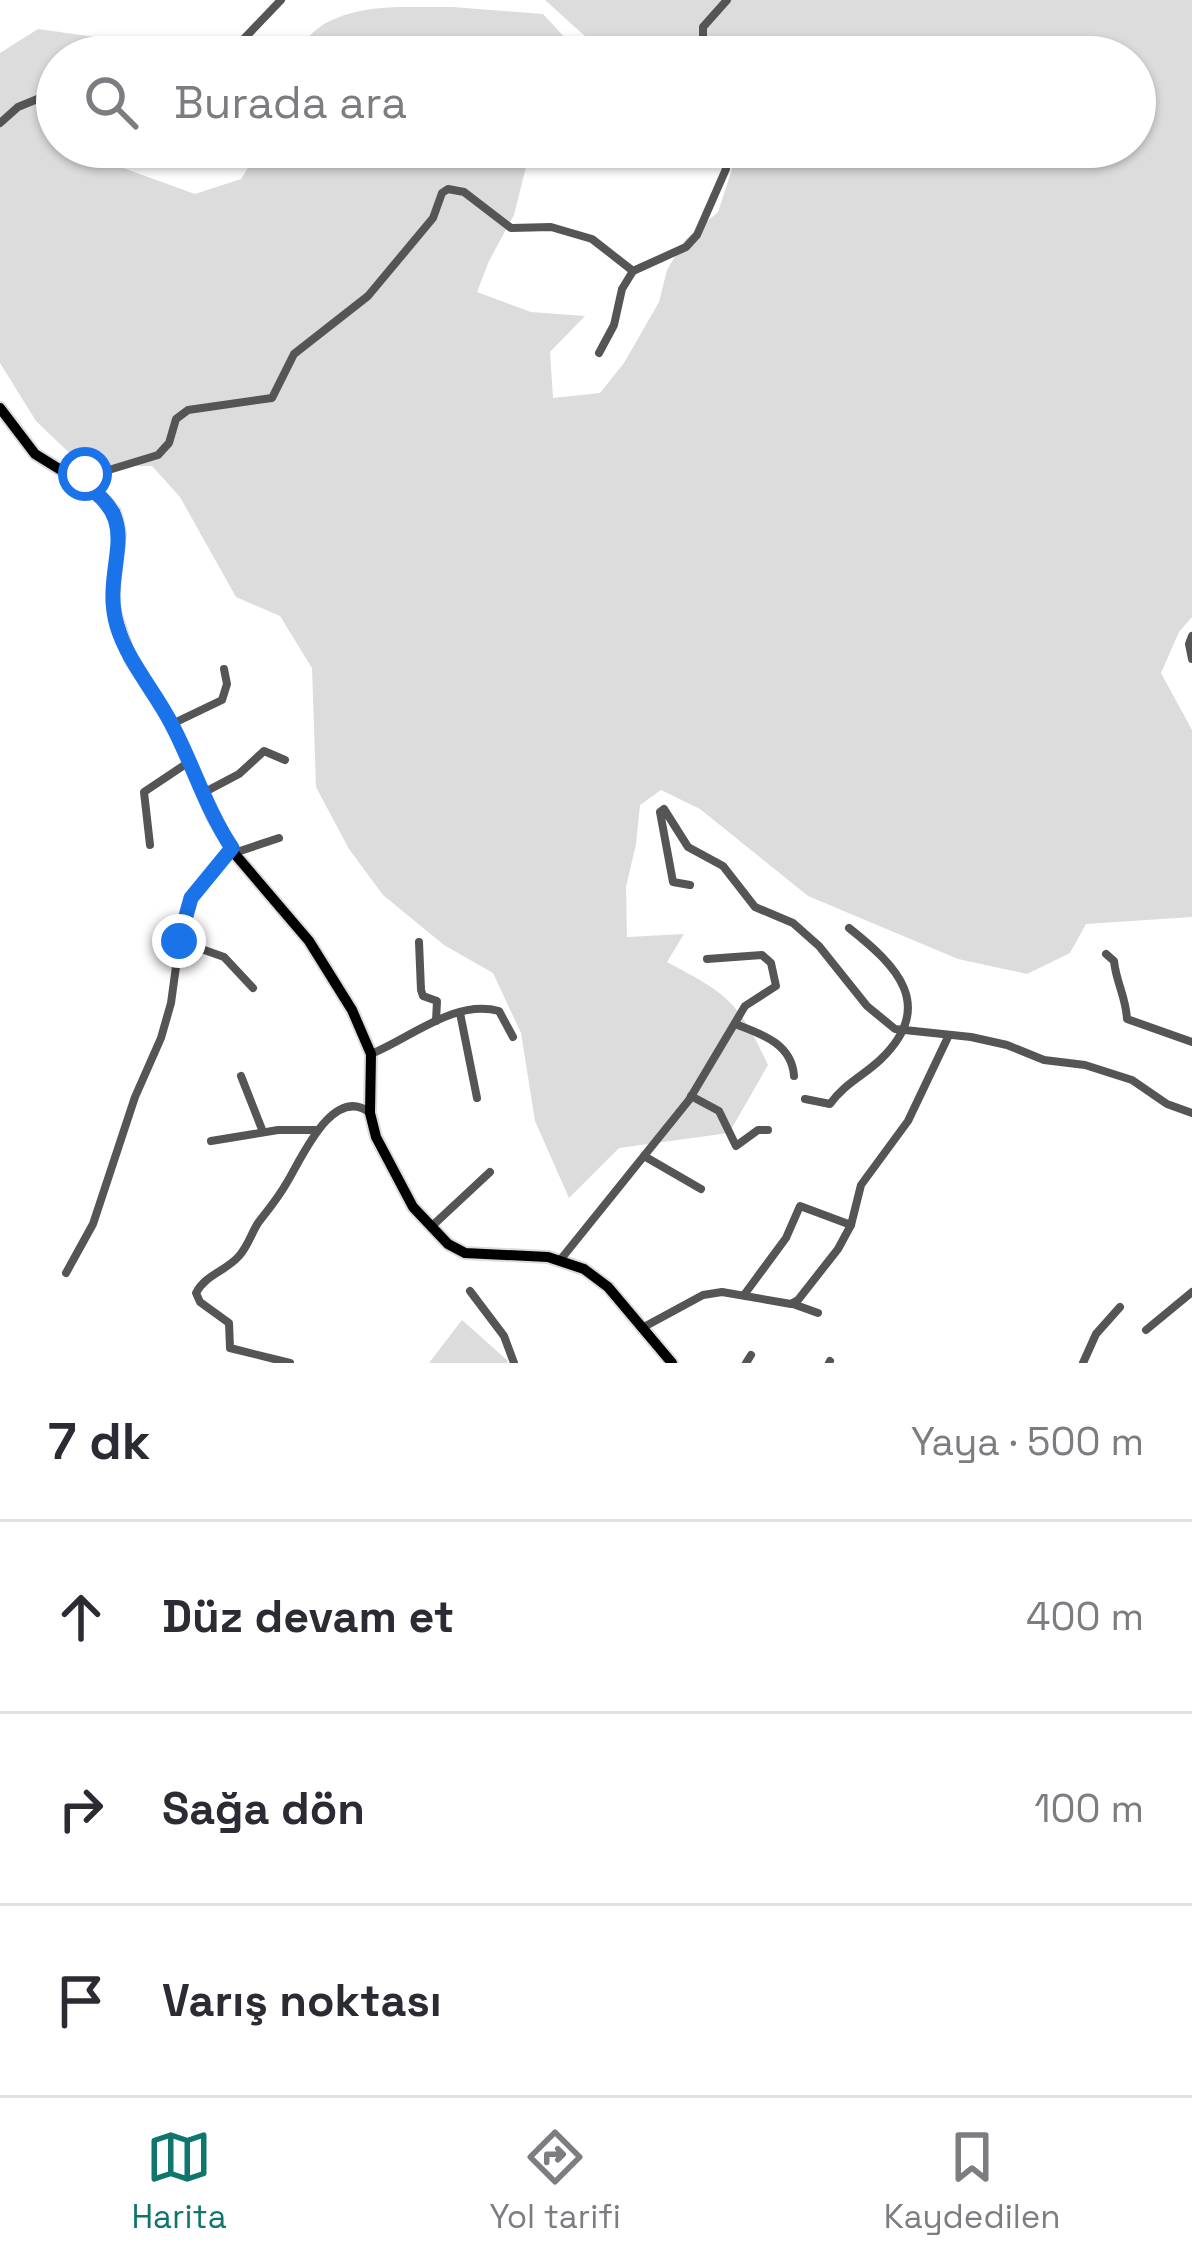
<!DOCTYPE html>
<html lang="tr">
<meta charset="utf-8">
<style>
body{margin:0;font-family:"Space Grotesk",sans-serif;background:#f2f2f3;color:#2b2b33}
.stop{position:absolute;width:36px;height:36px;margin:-27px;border:9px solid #1a73e8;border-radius:50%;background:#fff}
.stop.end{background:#1a73e8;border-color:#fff;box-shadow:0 3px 12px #0008}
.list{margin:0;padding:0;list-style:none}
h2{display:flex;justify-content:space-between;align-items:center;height:156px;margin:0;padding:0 48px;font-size:51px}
h2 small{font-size:39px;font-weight:400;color:#7c7c81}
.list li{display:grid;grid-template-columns:78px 1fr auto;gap:36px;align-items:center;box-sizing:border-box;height:192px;padding:0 48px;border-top:3px solid #e1e1e2}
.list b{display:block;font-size:45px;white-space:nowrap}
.list em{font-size:39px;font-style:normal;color:#7c7c81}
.icon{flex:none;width:66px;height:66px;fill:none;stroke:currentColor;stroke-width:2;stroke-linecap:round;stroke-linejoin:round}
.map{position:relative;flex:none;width:1192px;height:1363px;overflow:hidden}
.search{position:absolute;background:#fff;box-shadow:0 3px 9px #0004;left:36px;right:36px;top:36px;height:132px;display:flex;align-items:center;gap:30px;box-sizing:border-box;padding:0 42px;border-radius:66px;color:#7c7c81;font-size:45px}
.sheet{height:732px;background:#fff}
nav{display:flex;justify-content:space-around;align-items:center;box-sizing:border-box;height:168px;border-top:3px solid #e1e1e2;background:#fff;font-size:33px;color:#7c7c81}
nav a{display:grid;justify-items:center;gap:6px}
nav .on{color:#0f766e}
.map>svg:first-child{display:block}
.green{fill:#dcdcdc}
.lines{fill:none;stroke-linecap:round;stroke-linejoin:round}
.major-casing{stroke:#dbdbdb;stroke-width:14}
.minor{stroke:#555;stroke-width:8}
.major{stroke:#000;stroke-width:10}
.route{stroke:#1a73e8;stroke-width:15}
</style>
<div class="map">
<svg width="1192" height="1363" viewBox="0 0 1192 1363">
<rect width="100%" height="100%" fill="#fff"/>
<g class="green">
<path d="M545 0H1192V617L1179 632 1161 673 1192 730V917L1086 924 1070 953 1027 974 958 959 808 896 700 809 661 790 640 805 636 844 626 887 627 937 684 934 667 962C729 995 738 1001 768 1065L729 1133 619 1148 569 1198 535 1121 521 1033 493 973 444 945 383 895 349 849 316 787 312 668 280 616 236 597 180 497 152 466H83L36 421 0 363V53L38 29 124 41 126 57H57V147H92L101 160 195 194 241 179 261 147H531L514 215 489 261 477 292 531 312 585 316 550 352 553 398 600 393 624 363 659 302 667 270 685 240 718 212 734 163 718 147H1135V57H608Z"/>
<path d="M453 7 543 14 583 57H282C301 49 311 30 328 22 366 2 412 8 453 7Z"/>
<polygon points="462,1320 508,1361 507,1363 429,1363"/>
</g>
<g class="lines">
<defs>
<polyline id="major" points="0,408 35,454 98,493 115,512 120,533 112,602 130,659 172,724 212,816 234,853 309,941 352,1010 371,1054 370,1113 376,1137 413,1207 448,1244 465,1253 548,1257 584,1269 608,1287 672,1363"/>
</defs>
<use href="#major" class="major-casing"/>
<g class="minor">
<polyline points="217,57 237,46 281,0"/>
<polyline points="703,57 703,27 727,0"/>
<polyline points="0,123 18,107 57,91"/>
<polyline points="599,353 614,325 622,289 633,271 686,247 697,235 726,169 721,147"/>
<polyline points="76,480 158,455 169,443 176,419 188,410 272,398 294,354 368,296 433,218 442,193 448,189 464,192 511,228 551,227 592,239 633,271"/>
<polyline points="1192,636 1189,644 1192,659"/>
<polyline points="172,724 222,700 227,684 224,669"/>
<polyline points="203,793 239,774 264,751 285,760"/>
<polyline points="150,845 144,792 189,762"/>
<polyline points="234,853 279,838"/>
<polyline points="690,885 673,882 660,812 664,809 688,847 723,866 755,907 793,923 819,946 867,1006 895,1029 971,1037 1007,1045 1044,1060 1085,1065 1132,1080 1167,1104 1192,1113"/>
<polyline points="179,941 224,957 253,988"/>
<polyline points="419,942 421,990 423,996 437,1001 436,1021"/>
<path d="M1106 954 1114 961C1116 982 1126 997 1127 1019L1192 1042"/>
<polyline points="460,1013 477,1098"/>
<path d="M735 1024C762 1034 792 1044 794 1076"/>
<path d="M371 1054C411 1038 454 999 499 1011L513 1037"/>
<polyline points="241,1076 263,1132"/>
<polyline points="691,1096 719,1111 736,1146 758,1130 768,1130"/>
<path d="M805 1099 830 1104C844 1084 863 1076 880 1060 937 1006 897 966 849 928"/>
<polyline points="211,1141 278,1130 316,1130"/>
<polyline points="644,1156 701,1189"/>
<polyline points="431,1227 490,1172"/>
<polyline points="561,1259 689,1100 745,1006 776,986 771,963 762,955 707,959"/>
<polyline points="66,1273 93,1224 135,1097 161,1038 171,1003 182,923 191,898 231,849"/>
<polyline points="470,1291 504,1336 514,1363"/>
<polyline points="744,1295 786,1238 800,1206 851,1225"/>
<polyline points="793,1304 818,1313"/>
<polyline points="642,1328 703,1295 722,1292 791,1304 798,1300 838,1249 851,1225 861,1185 908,1121 948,1037"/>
<polyline points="1146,1330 1192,1292"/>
<path d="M290 1363 230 1348 229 1323 200 1302 196 1293C205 1275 226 1271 239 1256 248 1246 251 1234 258 1223 268 1210 278 1198 286 1184 301 1160 332 1085 369 1112"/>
<polyline points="746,1363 751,1355"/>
<polyline points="829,1363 830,1361"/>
<polyline points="1083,1363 1096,1334 1120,1307"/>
</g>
<use href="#major" class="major"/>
</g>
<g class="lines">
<path class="route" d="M85 474 76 480C151 520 99 563 117 626 128 662 154 690 171 723 193 764 206 809 232 848L191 898 179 941"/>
</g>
</svg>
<div class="stop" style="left:85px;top:474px"></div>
<div class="stop end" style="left:179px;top:941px"></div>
<div class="search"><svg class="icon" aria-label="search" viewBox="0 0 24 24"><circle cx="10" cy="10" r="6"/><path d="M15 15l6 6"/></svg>Burada ara</div>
</div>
<section class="sheet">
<h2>7 dk<small>Yaya · 500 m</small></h2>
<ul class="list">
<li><svg class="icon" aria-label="ahead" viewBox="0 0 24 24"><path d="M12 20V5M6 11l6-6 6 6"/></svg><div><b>Düz devam et</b></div><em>400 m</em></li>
<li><svg class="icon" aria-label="right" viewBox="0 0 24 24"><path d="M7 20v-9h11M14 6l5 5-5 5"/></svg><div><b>Sağa dön</b></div><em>100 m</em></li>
<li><svg class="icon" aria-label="arrive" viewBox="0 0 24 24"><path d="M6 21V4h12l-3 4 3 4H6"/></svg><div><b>Varış noktası</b></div></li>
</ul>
</section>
<nav>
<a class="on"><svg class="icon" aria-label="map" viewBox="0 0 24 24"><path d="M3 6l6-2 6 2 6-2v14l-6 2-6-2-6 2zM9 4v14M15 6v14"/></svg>Harita</a>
<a><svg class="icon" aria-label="directions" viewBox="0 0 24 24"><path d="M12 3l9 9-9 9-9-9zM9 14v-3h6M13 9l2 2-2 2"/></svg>Yol tarifi</a>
<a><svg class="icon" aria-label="saved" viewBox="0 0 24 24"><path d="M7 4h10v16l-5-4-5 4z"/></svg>Kaydedilen</a>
</nav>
